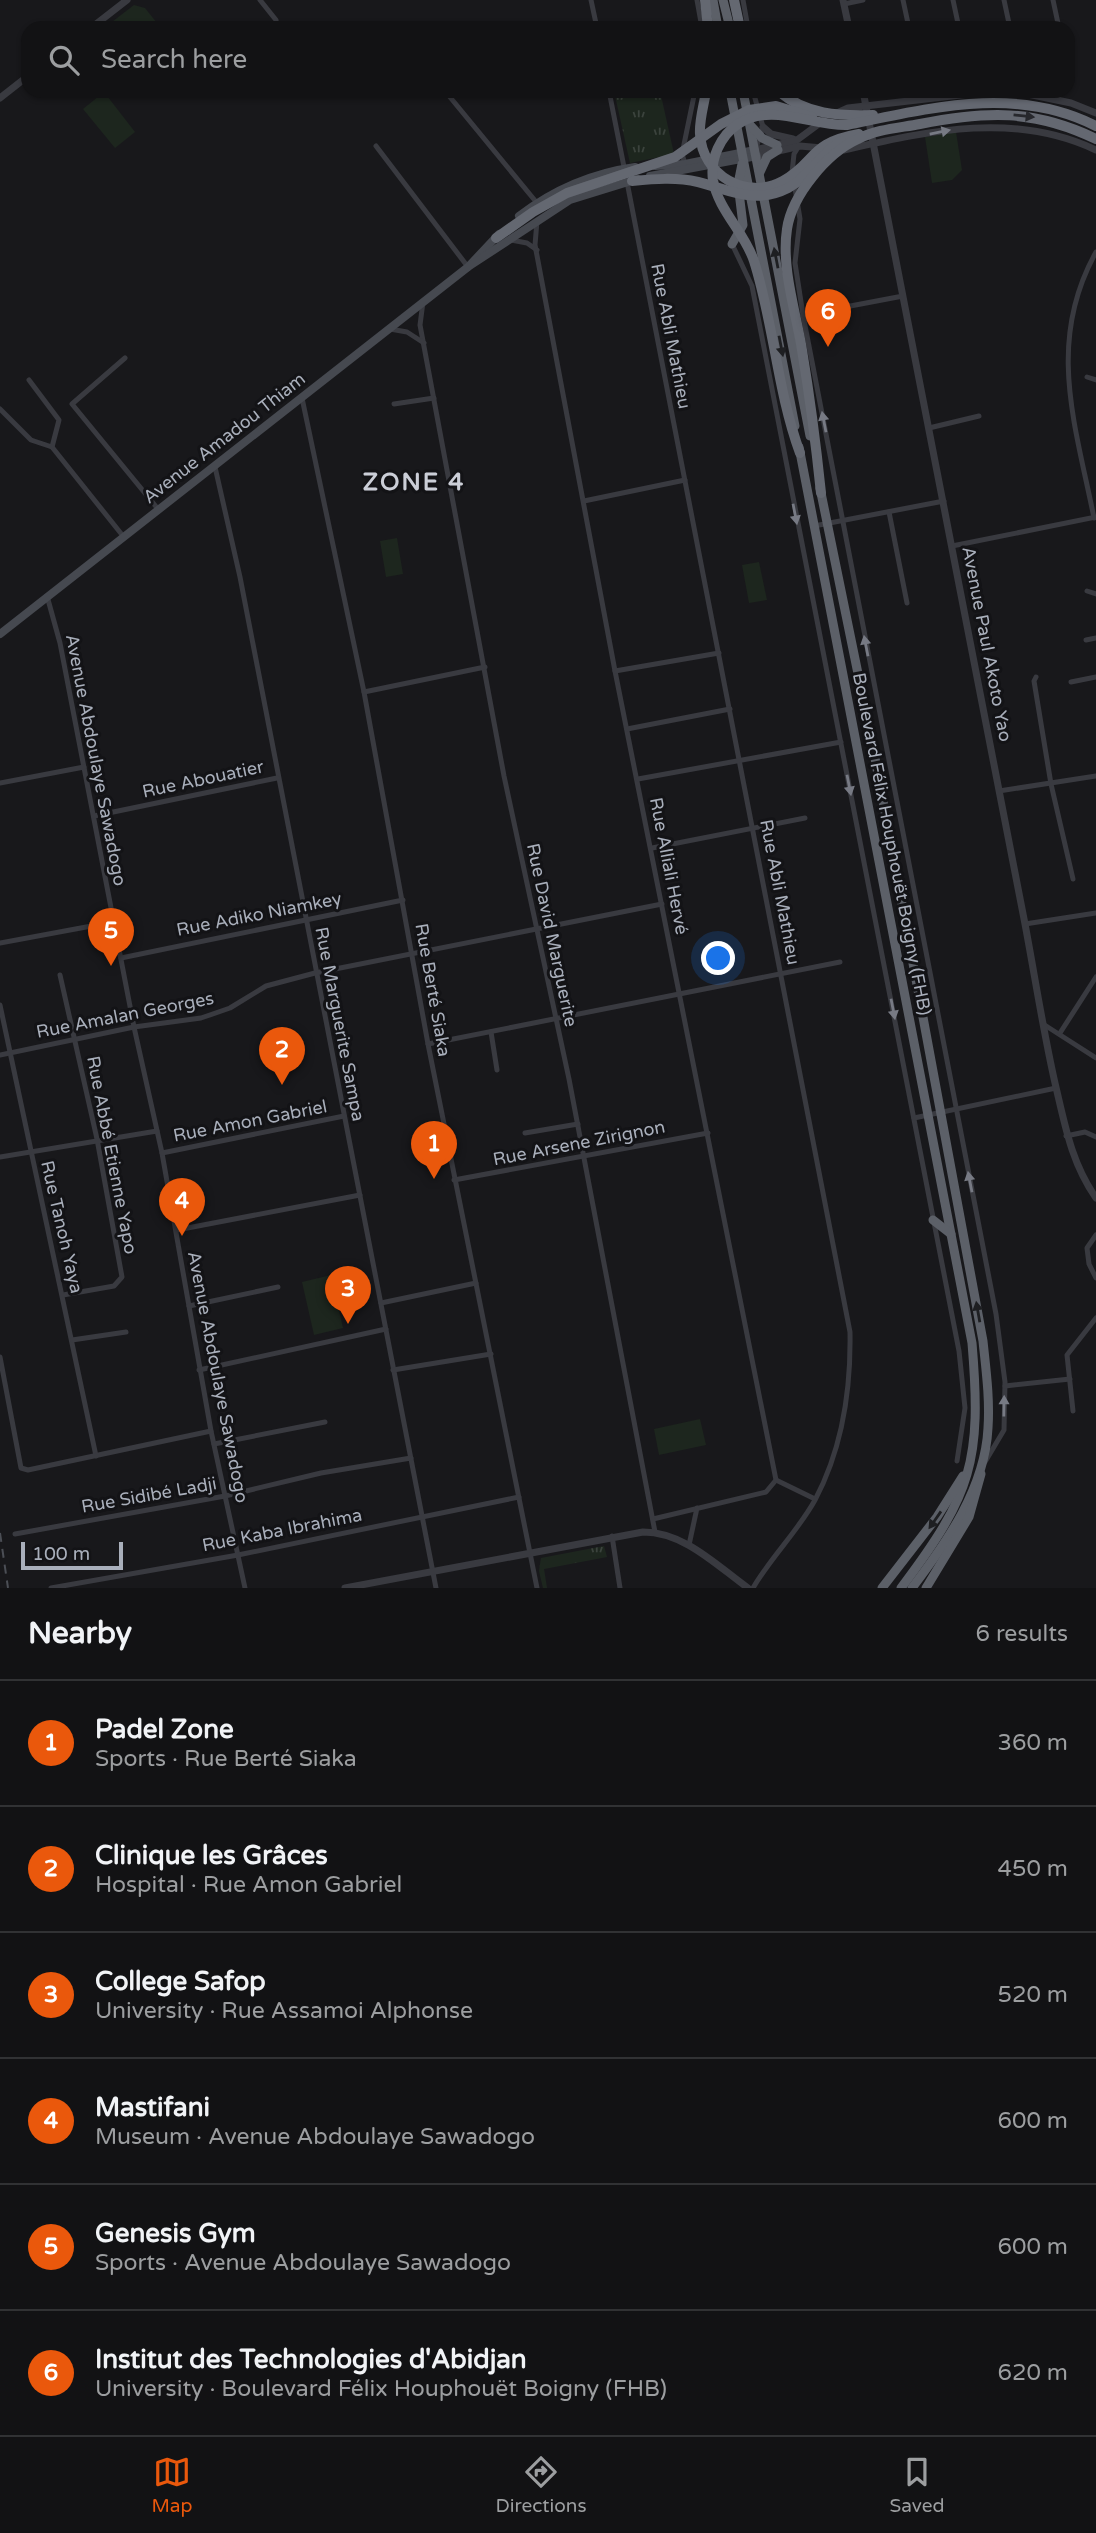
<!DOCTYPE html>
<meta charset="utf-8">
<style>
body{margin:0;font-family:"Varela Round",sans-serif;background:#1f2022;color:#f1f3f6}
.scale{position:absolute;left:21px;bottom:18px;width:102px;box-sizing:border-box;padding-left:7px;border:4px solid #a9afbb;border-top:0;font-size:19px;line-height:24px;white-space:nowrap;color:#a9afbb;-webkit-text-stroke:5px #131316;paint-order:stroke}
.you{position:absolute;left:719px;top:959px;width:24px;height:24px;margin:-18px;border:5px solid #fff;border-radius:50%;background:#1a73e8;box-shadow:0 0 0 10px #1a73e833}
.badge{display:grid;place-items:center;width:46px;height:46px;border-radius:50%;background:#ea580c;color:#fff;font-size:23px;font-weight:700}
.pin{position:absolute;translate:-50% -58px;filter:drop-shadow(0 2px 4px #0008)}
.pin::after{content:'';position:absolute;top:37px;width:24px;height:21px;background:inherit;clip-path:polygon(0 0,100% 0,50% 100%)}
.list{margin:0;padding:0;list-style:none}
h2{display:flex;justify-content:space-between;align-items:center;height:91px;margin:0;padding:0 28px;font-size:30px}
h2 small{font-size:23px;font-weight:400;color:#9c9ea0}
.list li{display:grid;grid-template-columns:46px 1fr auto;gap:21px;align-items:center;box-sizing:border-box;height:126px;padding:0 28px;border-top:2px solid #313234}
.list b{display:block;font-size:26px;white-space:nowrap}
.list p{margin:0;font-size:23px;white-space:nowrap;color:#9c9ea0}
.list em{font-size:23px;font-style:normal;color:#9c9ea0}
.icon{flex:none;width:38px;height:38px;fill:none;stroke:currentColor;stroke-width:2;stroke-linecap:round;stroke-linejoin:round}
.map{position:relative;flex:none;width:1096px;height:1588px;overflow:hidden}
.search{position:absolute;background:#121214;box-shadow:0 2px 5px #0004;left:21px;right:21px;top:21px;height:77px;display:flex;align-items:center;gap:18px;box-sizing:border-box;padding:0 24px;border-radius:21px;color:#9c9ea0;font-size:26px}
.sheet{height:847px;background:#121214}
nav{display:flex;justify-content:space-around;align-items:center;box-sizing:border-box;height:98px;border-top:2px solid #313234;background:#121214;font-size:19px;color:#9c9ea0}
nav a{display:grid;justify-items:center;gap:4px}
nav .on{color:#ea580c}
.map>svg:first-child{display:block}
.grass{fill:url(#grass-tufts)}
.garden{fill:#1d261e}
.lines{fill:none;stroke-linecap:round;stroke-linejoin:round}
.minor{stroke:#393a40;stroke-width:5}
.tertiary{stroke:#393a40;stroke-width:7}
.secondary{stroke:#464950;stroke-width:8}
.trunk{stroke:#5c6068;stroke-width:9}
.motorway{stroke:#646871;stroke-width:10}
.rail{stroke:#4b4e55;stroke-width:2;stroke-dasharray:9 7;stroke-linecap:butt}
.oneway{fill:#27282d}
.oneway2{fill:#777a84}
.oneway3{fill:#1e1f22}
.labels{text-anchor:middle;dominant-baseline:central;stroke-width:6;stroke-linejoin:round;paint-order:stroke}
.street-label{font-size:18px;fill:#a9afbb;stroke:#131316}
.district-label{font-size:24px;font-weight:bold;letter-spacing:2px;fill:#cbced7;stroke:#131316}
</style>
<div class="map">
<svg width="1096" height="1588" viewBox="0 0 1096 1588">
<defs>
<pattern id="grass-tufts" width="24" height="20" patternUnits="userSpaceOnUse" patternTransform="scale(1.75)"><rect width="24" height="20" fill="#1d261e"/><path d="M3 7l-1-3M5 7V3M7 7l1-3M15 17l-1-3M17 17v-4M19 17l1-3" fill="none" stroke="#3b433d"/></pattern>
</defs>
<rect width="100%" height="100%" fill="#18181b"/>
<g class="grass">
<polygon points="614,91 660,91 674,154 630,163"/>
<polygon points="604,1546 607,1557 544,1569 547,1588 543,1588 539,1571 541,1558"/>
</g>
<g class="garden">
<polygon points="134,5 145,8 161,28 110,28 108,25"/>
<polygon points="104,92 135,132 115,148 83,109"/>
<polygon points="956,132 962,170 952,180 932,183 925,137"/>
<polygon points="397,538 403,574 386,577 380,541"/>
<polygon points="759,562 767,600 749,603 742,565"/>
<polygon points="331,1275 343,1328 314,1335 302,1282"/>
<polygon points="700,1419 706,1445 659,1455 654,1429"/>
</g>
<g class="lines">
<g class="minor">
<polyline points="260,0 276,20 277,28"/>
<polyline points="591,0 597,28"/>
<polyline points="697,0 702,28"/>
<polyline points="743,0 748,28"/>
<polyline points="903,0 909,28"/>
<polyline points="953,0 959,28"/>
<polyline points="1004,0 1010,28"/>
<polyline points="1053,0 1059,28"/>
<polyline points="844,4 863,0"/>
<polyline points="1068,69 1070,80"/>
<polyline points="445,91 537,203"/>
<polyline points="609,91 625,172"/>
<polyline points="753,91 763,127 756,148"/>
<polyline points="376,146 468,267"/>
<polyline points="686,167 682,154 695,91"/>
<polyline points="792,173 794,154 799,146"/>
<path d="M627 182 850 1332C851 1388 842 1449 815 1500 798 1531 771 1557 753 1588"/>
<polyline points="794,182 800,219 795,263 803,315 996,1314 1005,1382 1004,1430 985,1462"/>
<polyline points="537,221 535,245 615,671 776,1480 766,1492 653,1519"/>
<polyline points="511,240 527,243 537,250"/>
<polyline points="732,244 752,286 959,1351 965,1408 957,1461"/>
<polyline points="423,302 420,325 504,776 569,1079 655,1532"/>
<polyline points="803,315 903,296"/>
<polyline points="390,329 407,332 424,343"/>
<polyline points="125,358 72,404 158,509"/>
<polyline points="1087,377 1096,380"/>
<polyline points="29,380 59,420 52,447"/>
<polyline points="302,398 364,692 428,1044 537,1588"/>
<polyline points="394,404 434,398"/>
<polyline points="0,409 31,440 52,447 123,536"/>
<polyline points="929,428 979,416"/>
<polyline points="215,467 240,577 436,1588"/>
<polyline points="584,501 685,480"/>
<polyline points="889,512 907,603"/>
<path d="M1094 518C1075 423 1046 342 1096 252"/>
<polyline points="814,526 944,501"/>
<polyline points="952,546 1096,517"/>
<polyline points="1087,591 1096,594"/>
<polyline points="47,596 60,643 134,1027 162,1153 211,1431 245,1588"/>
<polyline points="1086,640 1096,638"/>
<polyline points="615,671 719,653"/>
<polyline points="1036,677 1034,681 1051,784 1073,879"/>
<polyline points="1071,682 1096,677"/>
<polyline points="364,692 485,667"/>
<polyline points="627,729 730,709"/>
<polyline points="638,779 841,742"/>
<polyline points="0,783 84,767"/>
<polyline points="999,791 1096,776"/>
<polyline points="94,816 277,778"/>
<polyline points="652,848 805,818"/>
<polyline points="1025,924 1096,913"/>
<polyline points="0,943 113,922"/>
<polyline points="121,958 403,900"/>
<polyline points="60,975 97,1139 122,1277 114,1286 63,1295"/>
<polyline points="0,1005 96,1456"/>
<polyline points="1043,1024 1096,1058"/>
<polyline points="491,1032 497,1070"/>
<polyline points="1060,1033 1096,977"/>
<polyline points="428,1044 840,962"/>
<polyline points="0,1055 134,1027 201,1018 230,1008 266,986 315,973 662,904"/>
<polyline points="914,1118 1056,1088"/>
<polyline points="525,1133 578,1124"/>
<polyline points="1066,1136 1085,1132 1096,1137"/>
<polyline points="162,1153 344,1116"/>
<polyline points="0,1157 157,1131"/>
<polyline points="454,1180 708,1133"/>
<polyline points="177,1230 360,1195"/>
<polyline points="1096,1235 1087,1248 1089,1264 1096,1278"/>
<polyline points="381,1303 476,1283"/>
<polyline points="189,1306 278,1287"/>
<polyline points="72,1340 126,1332"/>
<polyline points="0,1357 21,1468 28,1470 211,1431"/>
<polyline points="199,1370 386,1329"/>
<polyline points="393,1370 491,1354"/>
<polyline points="1005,1386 1070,1379"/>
<polyline points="1073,1411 1067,1355 1096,1318"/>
<polyline points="214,1444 325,1422"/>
<polyline points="776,1480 815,1499"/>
<polyline points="15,1534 225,1496 321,1473 411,1458"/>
<polyline points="612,1536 620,1588"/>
<polyline points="689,1545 697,1508"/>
<polyline points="51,1588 238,1555 519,1497"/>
</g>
<g class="tertiary">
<polyline points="843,0 849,28"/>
<polyline points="91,28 127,0"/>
<path d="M863 91 1025 924C1035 977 1043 1030 1055 1083 1065 1125 1071 1162 1096 1198"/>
<polyline points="1013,91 1071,103 1096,113"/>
<polyline points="0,98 28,76"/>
<polyline points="837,113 848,108 995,91"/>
<polyline points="763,127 771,134 793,139"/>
<polyline points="755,150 797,140 824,120"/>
<path d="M844 150C929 131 1014 111 1096 150"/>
<polyline points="757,156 800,146 822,148"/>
<path d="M345 1588 643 1532C684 1532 716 1565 748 1588"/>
</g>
<g class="secondary">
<polyline points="655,166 685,164 755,150"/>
<polyline points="650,176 757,156"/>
<path d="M519 216C553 190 592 173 635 167"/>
<polyline points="468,267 499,234"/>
<polyline points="0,634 468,267 570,200 638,179"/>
</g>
<g class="trunk">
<polyline points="713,0 718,28"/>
<polyline points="723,0 730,28"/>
<polyline points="730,91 795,426"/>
<polyline points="743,91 810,436"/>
<polyline points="751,126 762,138 777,145"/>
<polyline points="760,172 767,157 778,150"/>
<polyline points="732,244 743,225 738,184 742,164"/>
<path d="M799 447 972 1343C982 1461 972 1494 901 1588"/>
<path d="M820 488 872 742 983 1341C986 1370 990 1399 988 1428 985 1488 947 1542 912 1588"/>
<polyline points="933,1220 951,1234"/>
<polyline points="882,1588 937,1517 963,1476"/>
<polyline points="926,1588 969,1517 981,1474"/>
</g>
<g class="motorway">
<polyline points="705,0 708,28"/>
<polyline points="734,0 740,28"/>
<path d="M706 91C704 105 699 120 700 134 702 175 746 201 783 181 817 162 808 143 859 134"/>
<path d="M779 91C805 115 840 116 873 115"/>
<path d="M632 181C654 179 676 177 698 182 730 190 755 205 788 188 809 177 821 154 841 141"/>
<polyline points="496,238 533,212 567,193 675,157 721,124 749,110 776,106 812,117"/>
<path d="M800 453C777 390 774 324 754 261 745 233 718 210 713 180 710 159 720 136 738 124 771 102 811 126 847 125 930 108 1016 85 1096 126"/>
<path d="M821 493C816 445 810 398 802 350 796 312 781 268 787 229 792 195 827 153 858 139 877 129 899 128 920 124 986 111 1034 109 1096 139"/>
</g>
<polyline class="rail" points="0,1533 8,1588"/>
</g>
<defs><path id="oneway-solid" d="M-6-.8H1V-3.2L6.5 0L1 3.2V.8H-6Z" transform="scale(1.75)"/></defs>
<use class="oneway" href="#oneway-solid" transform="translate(1024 116) rotate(6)"/>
<g class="oneway2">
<use href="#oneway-solid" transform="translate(940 132) rotate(-11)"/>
<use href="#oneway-solid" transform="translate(824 422) rotate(-101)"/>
<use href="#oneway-solid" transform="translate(795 514) rotate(79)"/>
<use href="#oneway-solid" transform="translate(866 646) rotate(-101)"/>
<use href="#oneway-solid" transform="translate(849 785) rotate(79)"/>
<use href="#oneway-solid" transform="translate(893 1009) rotate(79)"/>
<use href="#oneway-solid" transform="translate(970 1182) rotate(-101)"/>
<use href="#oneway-solid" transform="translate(1004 1406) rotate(-89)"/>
</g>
<g class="oneway3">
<use href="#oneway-solid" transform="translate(776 258) rotate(-101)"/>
<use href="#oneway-solid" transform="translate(781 346) rotate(79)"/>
<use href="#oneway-solid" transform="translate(978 1312) rotate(-100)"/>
<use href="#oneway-solid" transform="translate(935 1520) rotate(125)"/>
</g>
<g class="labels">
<g class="street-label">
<text transform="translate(671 336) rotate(79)">Rue Abli Mathieu</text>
<text transform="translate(224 438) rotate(-38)">Avenue Amadou Thiam</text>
<text transform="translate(987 644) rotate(79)">Avenue Paul Akoto Yao</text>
<text transform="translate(96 760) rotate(79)">Avenue Abdoulaye Sawadogo</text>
<text transform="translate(203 779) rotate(-12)">Rue Abouatier</text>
<text transform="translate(892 844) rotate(79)">Boulevard Félix Houphouët Boigny (FHB)</text>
<text transform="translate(669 866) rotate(79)">Rue Alliali Hervé</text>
<text transform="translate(780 892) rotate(79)">Rue Abli Mathieu</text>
<text transform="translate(259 914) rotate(-11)">Rue Adiko Niamkey</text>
<text transform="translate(552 935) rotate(78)">Rue David Marguerite</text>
<text transform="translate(433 990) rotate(80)">Rue Berté Siaka</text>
<text transform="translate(125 1015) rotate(-11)">Rue Amalan Georges</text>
<text transform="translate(340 1024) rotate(79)">Rue Marguerite Sampa</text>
<text transform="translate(250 1121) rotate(-11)">Rue Amon Gabriel</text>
<text transform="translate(579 1143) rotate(-11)">Rue Arsene Zirignon</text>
<text transform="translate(112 1155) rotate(79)">Rue Abbé Etienne Yapo</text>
<text transform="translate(62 1227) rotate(77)">Rue Tanoh Yaya</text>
<text transform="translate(218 1377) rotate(79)">Avenue Abdoulaye Sawadogo</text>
<text transform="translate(149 1495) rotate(-10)">Rue Sidibé Ladji</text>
<text transform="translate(282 1530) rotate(-11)">Rue Kaba Ibrahima</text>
</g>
<g class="district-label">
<text x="414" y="482">ZONE 4</text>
</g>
</g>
</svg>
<div class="scale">100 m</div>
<div class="you"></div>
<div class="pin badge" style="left:434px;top:1179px">1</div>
<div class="pin badge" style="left:282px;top:1085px">2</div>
<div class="pin badge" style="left:348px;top:1324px">3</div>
<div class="pin badge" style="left:182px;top:1236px">4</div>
<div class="pin badge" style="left:111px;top:966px">5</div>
<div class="pin badge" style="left:828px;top:347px">6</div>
<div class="search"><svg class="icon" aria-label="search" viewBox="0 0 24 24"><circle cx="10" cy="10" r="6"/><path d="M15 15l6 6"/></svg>Search here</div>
</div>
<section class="sheet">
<h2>Nearby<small>6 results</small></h2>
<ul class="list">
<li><span class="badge">1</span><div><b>Padel Zone</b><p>Sports · Rue Berté Siaka</p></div><em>360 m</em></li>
<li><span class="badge">2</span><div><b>Clinique les Grâces</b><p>Hospital · Rue Amon Gabriel</p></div><em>450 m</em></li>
<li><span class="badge">3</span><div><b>College Safop</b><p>University · Rue Assamoi Alphonse</p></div><em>520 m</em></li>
<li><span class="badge">4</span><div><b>Mastifani</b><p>Museum · Avenue Abdoulaye Sawadogo</p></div><em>600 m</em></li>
<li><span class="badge">5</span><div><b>Genesis Gym</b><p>Sports · Avenue Abdoulaye Sawadogo</p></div><em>600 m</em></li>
<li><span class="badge">6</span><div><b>Institut des Technologies d'Abidjan</b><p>University · Boulevard Félix Houphouët Boigny (FHB)</p></div><em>620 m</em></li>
</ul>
</section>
<nav>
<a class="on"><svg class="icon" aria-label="map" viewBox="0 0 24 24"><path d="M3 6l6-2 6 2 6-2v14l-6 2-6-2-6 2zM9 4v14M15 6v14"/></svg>Map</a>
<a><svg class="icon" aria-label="directions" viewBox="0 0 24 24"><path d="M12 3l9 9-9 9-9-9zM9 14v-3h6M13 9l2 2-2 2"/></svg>Directions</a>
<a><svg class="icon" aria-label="saved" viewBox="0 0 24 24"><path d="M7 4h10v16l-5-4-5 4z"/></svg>Saved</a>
</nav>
